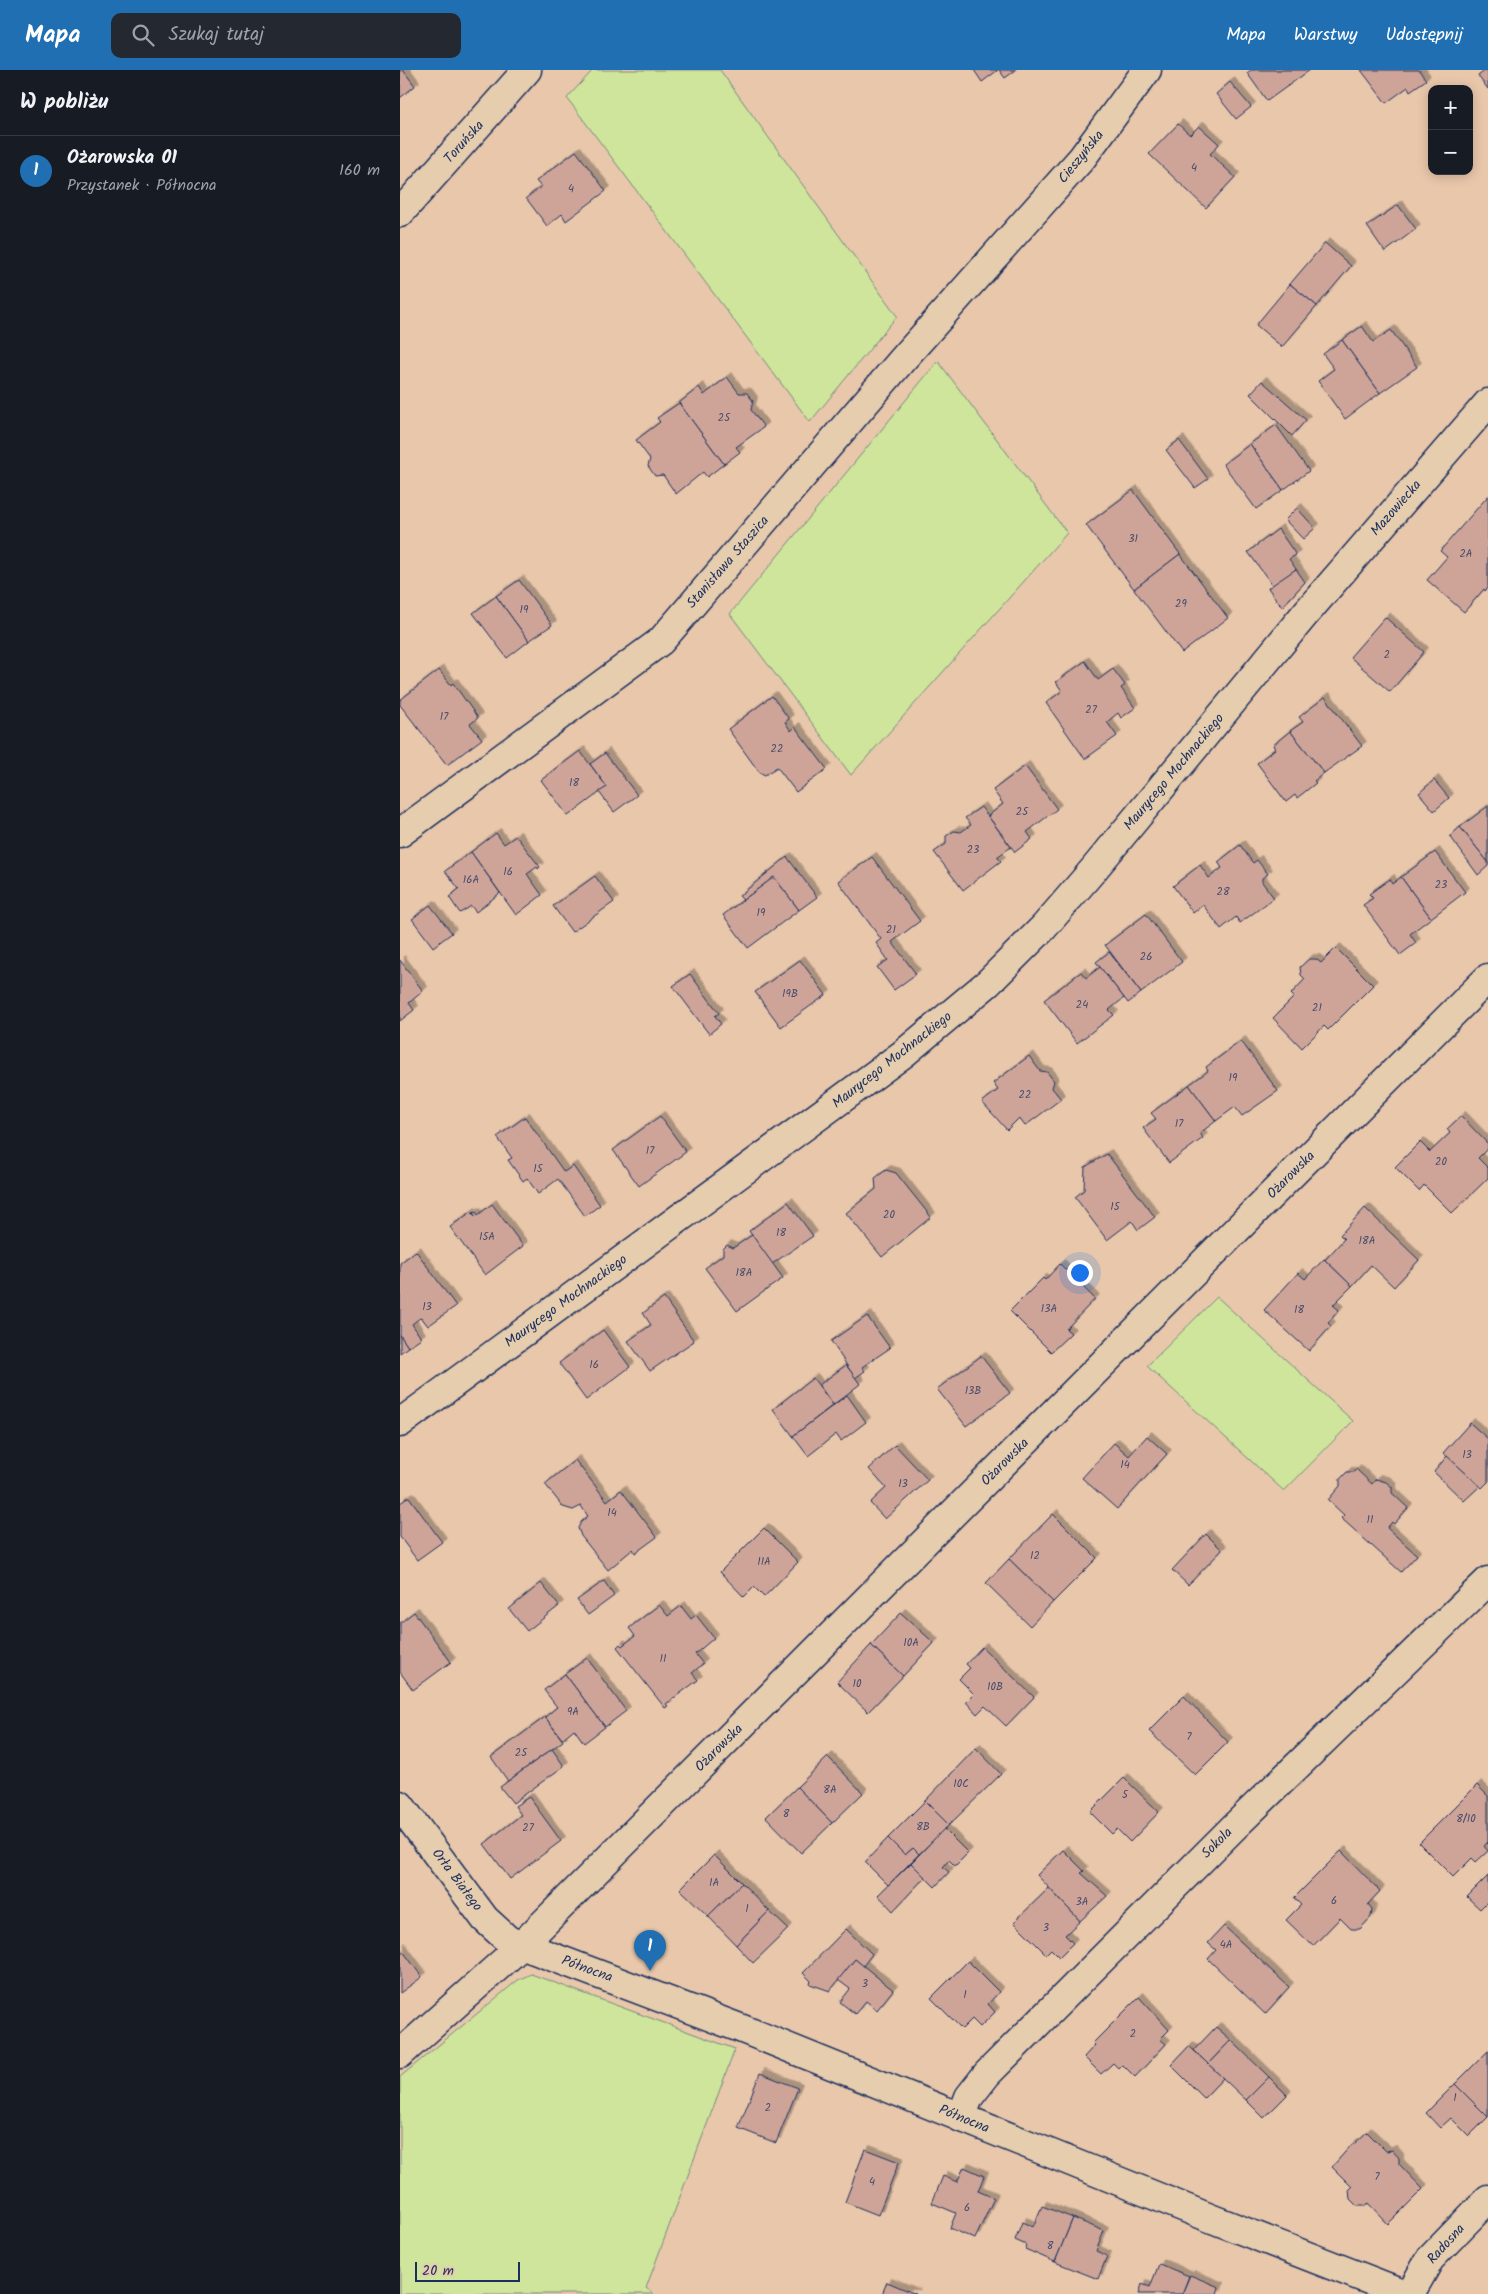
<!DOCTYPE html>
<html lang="pl">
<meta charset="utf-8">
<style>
body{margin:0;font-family:Kalam,sans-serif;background:#242831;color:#f1f3f6}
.controls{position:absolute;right:15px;top:15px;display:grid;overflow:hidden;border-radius:10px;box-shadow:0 2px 12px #0003}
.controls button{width:45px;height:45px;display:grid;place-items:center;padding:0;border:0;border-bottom:1px solid #363941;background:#171b24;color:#f1f3f6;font:25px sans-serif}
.scale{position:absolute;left:15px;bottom:12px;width:105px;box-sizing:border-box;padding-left:5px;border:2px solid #1b2f5e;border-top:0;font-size:14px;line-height:18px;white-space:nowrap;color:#1b2f5e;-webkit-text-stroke:4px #e6cdae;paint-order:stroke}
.you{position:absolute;left:679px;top:1202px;width:18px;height:18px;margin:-12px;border:4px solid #fff;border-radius:50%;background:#1a73e8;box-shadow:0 0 0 8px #1a73e833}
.badge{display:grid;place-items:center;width:32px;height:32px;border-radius:50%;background:#1f6fb2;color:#fff;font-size:16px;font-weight:700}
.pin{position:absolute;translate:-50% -41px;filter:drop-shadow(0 1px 2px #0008)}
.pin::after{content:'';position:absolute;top:26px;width:18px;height:15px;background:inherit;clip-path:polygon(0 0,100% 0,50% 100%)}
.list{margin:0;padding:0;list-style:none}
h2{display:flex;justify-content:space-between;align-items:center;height:65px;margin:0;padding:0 20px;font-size:21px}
h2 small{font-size:16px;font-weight:400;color:#9ea1a6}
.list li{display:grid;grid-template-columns:32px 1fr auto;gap:15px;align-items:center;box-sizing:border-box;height:70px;padding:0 20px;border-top:1px solid #363941}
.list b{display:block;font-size:19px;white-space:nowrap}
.list p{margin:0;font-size:16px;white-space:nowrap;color:#9ea1a6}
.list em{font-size:16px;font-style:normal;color:#9ea1a6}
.icon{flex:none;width:28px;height:28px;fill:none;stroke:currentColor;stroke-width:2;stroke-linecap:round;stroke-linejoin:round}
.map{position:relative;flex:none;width:1088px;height:2224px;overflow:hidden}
header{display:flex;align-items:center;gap:30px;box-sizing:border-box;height:70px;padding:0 25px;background:#1f6fb2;color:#fff}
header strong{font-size:24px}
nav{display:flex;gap:28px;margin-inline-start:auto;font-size:18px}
.search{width:350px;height:45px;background:#242831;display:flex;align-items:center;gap:12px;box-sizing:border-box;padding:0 18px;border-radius:10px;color:#9ea1a6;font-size:19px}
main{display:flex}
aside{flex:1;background:#171b24}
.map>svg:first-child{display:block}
.green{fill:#cee59b;stroke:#748a7c}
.building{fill:#cea498;stroke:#1b2f5e;filter:url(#shadow)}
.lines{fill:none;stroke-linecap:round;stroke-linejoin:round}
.street-casing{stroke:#1b2f5e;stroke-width:31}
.street{stroke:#e6cdae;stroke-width:28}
.labels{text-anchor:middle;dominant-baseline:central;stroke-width:4;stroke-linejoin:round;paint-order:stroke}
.number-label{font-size:11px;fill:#484c6c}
.street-label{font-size:14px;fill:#1b2f5e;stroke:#e6cdae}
</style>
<header>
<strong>Mapa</strong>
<div class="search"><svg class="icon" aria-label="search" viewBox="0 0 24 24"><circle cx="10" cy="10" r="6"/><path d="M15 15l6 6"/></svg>Szukaj tutaj</div>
<nav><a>Mapa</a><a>Warstwy</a><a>Udostępnij</a></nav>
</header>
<main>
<aside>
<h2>W pobliżu<small></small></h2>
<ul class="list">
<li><span class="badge">1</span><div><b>Ożarowska 01</b><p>Przystanek · Północna</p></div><em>160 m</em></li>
</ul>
</aside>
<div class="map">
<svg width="1088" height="2224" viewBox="0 0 1088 2224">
<defs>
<filter id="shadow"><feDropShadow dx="4.5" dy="-4.5" stdDeviation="0" flood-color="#0004"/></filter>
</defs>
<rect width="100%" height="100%" fill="#e9c7ab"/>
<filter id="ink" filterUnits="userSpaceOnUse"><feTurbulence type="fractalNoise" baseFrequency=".02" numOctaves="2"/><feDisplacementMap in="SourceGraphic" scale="10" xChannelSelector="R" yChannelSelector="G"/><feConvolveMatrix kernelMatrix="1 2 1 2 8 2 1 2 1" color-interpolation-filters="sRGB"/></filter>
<g filter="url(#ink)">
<g class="green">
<polygon points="193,0 320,0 497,246 410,352 167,28"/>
<polygon points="538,291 667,463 451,705 330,544"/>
<polygon points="817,1227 953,1351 884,1421 747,1296"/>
<polygon points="131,1904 335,1979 246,2218 254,2224 0,2224 0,2007 118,1910"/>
</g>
<g class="building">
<polygon points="0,0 3,0 15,16 0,28"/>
<polygon points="574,0 598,0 582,12"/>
<polygon points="599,0 616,0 605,8"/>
<polygon points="851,0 910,0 867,31 847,3"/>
<polygon points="961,0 1019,0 1026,10 1010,21 1008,17 986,33"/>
<polygon points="1086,0 1088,0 1088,19 1078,6"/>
<polygon points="830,12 851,37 836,49 816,24"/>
<polygon points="778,54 790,65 799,56 819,74 810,84 835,107 806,138 749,84"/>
<polygon points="176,81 206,121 166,151 162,144 147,156 126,128 141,117 136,111"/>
<polygon points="998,135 1016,159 985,182 967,156"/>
<polygon points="925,173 951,196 917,236 890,214"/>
<polygon points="890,214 917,236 882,277 856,255"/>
<polygon points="962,256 973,272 991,260 1017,297 980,323 942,270"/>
<polygon points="942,270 980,323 945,349 918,311 934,299 923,284"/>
<polygon points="327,307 339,323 347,323 353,331 351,340 364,357 336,377 340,382 324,394 279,333 299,317 304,325"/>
<polygon points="862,311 906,350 892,366 850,324"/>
<polygon points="279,333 324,394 307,407 303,402 276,424 263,405 255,406 248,396 250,389 236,370 260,352 257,348"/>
<polygon points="876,355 909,401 883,420 850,374"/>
<polygon points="779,370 808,409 795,418 766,380"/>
<polygon points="850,374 883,420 856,439 823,394"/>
<polygon points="733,420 780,484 734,519 686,455"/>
<polygon points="1088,426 1088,518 1085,521 1084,519 1064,542 1027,510 1047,487 1040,481"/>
<polygon points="897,438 915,458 903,469 885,450"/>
<polygon points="878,459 896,485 889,489 896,499 873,516 848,482"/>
<polygon points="780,484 828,548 782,583 734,519"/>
<polygon points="896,499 905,512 882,537 868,518"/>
<polygon points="119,510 152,555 129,571 96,526"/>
<polygon points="96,526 129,571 107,588 73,543"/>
<polygon points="985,547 1024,582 990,622 950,587"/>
<polygon points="685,591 698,610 713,599 725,615 721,618 735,638 721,648 718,643 707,652 717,666 685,689 646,633 662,621 656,612"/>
<polygon points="39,600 51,615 53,613 78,648 70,654 82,669 47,695 0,635 0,630"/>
<polygon points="372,626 389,649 385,652 391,661 395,657 427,699 396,722 377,697 365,705 359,702 328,659"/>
<polygon points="925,627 962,676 924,703 890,661 903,652 899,647"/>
<polygon points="890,661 924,703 914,711 916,713 897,728 895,725 886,732 857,693 875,679 873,675"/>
<polygon points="180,681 207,717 168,746 141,710"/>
<polygon points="205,683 237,725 214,742 199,722 207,717 190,694"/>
<polygon points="625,696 657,739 627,762 632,769 615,782 588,746 603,734 593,720"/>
<polygon points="1034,710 1049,728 1034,741 1019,723"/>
<polygon points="1088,736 1088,792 1060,757"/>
<polygon points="581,737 611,777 597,787 601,791 563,820 534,782 546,774 546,766 554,761 561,762 571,755 565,748"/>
<polygon points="1060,757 1088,792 1088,796 1078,805 1050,766"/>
<polygon points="96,763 104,774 116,766 140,797 138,799 137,797 127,804 142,825 116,845 71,782"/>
<polygon points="840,775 853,793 857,790 868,804 862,808 862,812 874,828 840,853 836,847 821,859 803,835 793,843 773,816 800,795 809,808 822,798 818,792"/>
<polygon points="71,782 100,823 76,842 71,836 60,843 49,827 59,819 45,801"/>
<polygon points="1035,782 1065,822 1031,848 1001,807"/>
<polygon points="387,787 417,827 399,840 374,807 343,830 339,826"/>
<polygon points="472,787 520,851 492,872 516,904 494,920 477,897 488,890 476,873 481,869 438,811"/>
<polygon points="195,806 214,832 172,862 153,836"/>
<polygon points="374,807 399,840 348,878 323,845"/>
<polygon points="1001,807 1031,848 1010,864 1016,873 1000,885 963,835 973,828 969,824 990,809 992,814"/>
<polygon points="30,835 52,863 33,877 12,849"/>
<polygon points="746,844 782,892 741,923 705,875"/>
<polygon points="936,878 973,915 928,960 924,956 902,978 873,948 894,927 891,924 905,909 901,905 900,897 909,889 916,889 921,893"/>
<polygon points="709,882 741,923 728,933 696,892"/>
<polygon points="0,890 23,921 9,933 14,940 0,951"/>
<polygon points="400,890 426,925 381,957 355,922"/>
<polygon points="700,897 724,928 709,940 714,945 677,973 644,930 681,902 686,908"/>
<polygon points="290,904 319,943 315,946 321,954 309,964 273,916"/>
<polygon points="841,971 878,1021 842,1046 835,1037 816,1051 789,1015 808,1001 806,997"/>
<polygon points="629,986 640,1001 647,1002 654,1011 652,1018 661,1029 625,1056 619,1048 607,1060 582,1032 598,1020 593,1013"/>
<polygon points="789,1015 816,1051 800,1063 803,1068 769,1093 743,1058 756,1049 751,1043"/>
<polygon points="260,1046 286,1082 239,1116 213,1080"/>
<polygon points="1061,1046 1088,1074 1088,1078 1078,1088 1088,1098 1088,1108 1052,1143 1024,1115 1019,1121 995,1097 1020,1072 1030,1082 1050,1063 1047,1059"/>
<polygon points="125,1047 164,1102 173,1096 200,1135 185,1146 158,1109 138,1124 127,1108 123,1111 108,1090 112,1088 97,1067"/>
<polygon points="707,1084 755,1147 738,1160 732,1151 707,1170 675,1127 684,1120 685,1097"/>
<polygon points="486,1100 496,1103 531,1147 482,1187 446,1143 476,1119 475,1108"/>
<polygon points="388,1132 413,1166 372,1194 349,1161"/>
<polygon points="92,1134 123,1176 85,1205 50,1157 71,1142 76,1147 73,1143 76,1142 78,1145"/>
<polygon points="965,1138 1019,1190 994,1217 971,1195 952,1216 925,1190 944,1169 940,1165"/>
<polygon points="352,1165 383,1208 337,1241 305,1198 323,1185 323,1179 327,1175 333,1178"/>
<polygon points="16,1181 56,1236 28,1256 21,1247 12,1254 21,1268 8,1277 0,1265 0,1193"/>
<polygon points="924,1189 952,1216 933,1235 939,1240 928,1253 931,1256 909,1281 864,1240 898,1203 905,1209"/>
<polygon points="660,1194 695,1229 666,1259 671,1263 651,1282 610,1241 643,1208 645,1210"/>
<polygon points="264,1228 294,1271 250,1301 228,1271 251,1255 243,1243"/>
<polygon points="467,1246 490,1278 462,1297 465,1301 455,1308 431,1271"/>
<polygon points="203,1260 230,1297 186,1330 159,1293"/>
<polygon points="0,1265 8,1277 0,1283"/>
<polygon points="581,1286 610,1323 566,1356 537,1319"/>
<polygon points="446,1295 460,1314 433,1335 419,1315"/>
<polygon points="413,1308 433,1335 393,1366 373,1339"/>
<polygon points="447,1325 466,1352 441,1371 436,1364 408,1386 393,1366"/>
<polygon points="1070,1353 1088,1369 1088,1412 1082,1418 1043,1383"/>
<polygon points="747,1366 767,1384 717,1439 682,1408 714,1373 729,1386"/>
<polygon points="495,1375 528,1410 485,1449 470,1433 486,1418 469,1399"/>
<polygon points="1047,1386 1080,1416 1064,1431 1034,1402"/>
<polygon points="175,1390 207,1431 221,1420 257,1467 235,1483 233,1479 208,1500 181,1466 178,1458 181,1452 188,1446 181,1436 173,1440 163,1437 145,1414"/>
<polygon points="956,1399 972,1414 976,1409 986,1412 992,1417 992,1423 1008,1438 994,1454 992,1452 987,1458 1017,1485 1001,1502 941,1448 944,1445 928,1430 940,1416 940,1409 947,1402 954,1402"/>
<polygon points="9,1427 42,1472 17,1490 0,1467 0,1433"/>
<polygon points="653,1444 697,1488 653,1532 609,1489"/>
<polygon points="364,1458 398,1492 364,1527 354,1517 344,1527 320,1502"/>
<polygon points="806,1464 822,1480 788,1515 772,1500"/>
<polygon points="609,1489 653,1532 630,1556 586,1513"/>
<polygon points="204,1511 214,1526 188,1545 177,1530"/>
<polygon points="141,1513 159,1536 127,1561 109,1539"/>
<polygon points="259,1535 268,1546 281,1536 291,1549 296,1545 314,1568 295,1584 303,1594 292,1603 298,1610 266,1634 268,1636 265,1638 217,1577 220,1574 222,1576 235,1566 229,1558"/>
<polygon points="14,1542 51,1592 13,1620 0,1602 0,1553"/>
<polygon points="501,1543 534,1573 503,1606 471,1575"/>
<polygon points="471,1575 503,1606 468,1642 437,1612"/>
<polygon points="582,1577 634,1627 606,1656 585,1636 577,1644 566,1632 574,1624 559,1609 570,1598 566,1594"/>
<polygon points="187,1588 226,1641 205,1657 165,1604"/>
<polygon points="165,1604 205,1657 184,1673 174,1659 162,1669 145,1647 157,1637 144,1620"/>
<polygon points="784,1626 828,1672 795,1705 749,1661"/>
<polygon points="145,1647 163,1671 108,1711 91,1687"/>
<polygon points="576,1678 601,1704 549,1755 525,1731"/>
<polygon points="152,1679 164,1696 113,1733 100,1717"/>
<polygon points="428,1687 463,1723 432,1753 397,1717"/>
<polygon points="724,1708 759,1742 730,1772 717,1759 712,1764 690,1742"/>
<polygon points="1077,1715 1088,1726 1088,1772 1084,1776 1088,1781 1076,1792 1072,1788 1053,1807 1019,1773"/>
<polygon points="397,1717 432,1753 401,1783 366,1747"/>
<polygon points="129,1727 161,1771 110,1809 84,1774 121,1745 115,1736"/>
<polygon points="525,1731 549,1755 519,1784 513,1778 505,1785 488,1768"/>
<polygon points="544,1759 568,1783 555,1796 549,1790 543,1797 549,1802 535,1817 511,1793"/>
<polygon points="488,1768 505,1785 513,1778 519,1784 488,1815 465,1792"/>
<polygon points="663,1780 684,1801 681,1803 707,1826 680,1851 637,1805"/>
<polygon points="941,1781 980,1821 968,1834 972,1839 971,1847 960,1859 951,1859 940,1848 913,1876 886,1850 901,1835 894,1828"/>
<polygon points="314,1785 342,1813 308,1846 280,1819"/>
<polygon points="511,1793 525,1807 493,1841 478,1825"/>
<polygon points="1088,1806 1088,1831 1080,1839 1067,1827"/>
<polygon points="342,1813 369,1841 336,1875 308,1846"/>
<polygon points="649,1818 680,1851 665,1865 673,1873 659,1887 651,1879 646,1884 614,1852"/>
<polygon points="369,1841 388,1859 353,1893 336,1875"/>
<polygon points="824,1856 889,1917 865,1944 808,1889 816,1880 808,1873"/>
<polygon points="446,1859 472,1884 463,1896 455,1889 430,1921 410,1914 411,1911 403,1903"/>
<polygon points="0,1877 22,1907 0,1923"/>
<polygon points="455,1889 493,1920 477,1940 466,1931 455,1944 440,1932 450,1919 438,1910"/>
<polygon points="568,1891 599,1922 588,1934 595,1942 580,1957 572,1949 562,1959 531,1928"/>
<polygon points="739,1927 769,1960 760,1969 766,1974 735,2007 723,1995 719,1999 713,1993 701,2004 684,1987 695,1975 693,1973"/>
<polygon points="816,1957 831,1970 808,1994 794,1980"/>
<polygon points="831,1970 869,2007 846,2030 808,1994"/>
<polygon points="789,1976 823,2008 804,2028 771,1995"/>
<polygon points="1088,1981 1088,2047 1055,2014"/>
<polygon points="360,2003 398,2018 376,2073 338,2058"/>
<polygon points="869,2007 887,2025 864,2048 846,2030"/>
<polygon points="1055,2014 1088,2047 1069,2066 1051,2048 1040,2058 1026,2043"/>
<polygon points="967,2062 986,2081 992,2080 999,2088 999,2094 1023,2119 988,2154 968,2133 966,2136 957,2136 950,2129 949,2120 952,2117 932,2097 953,2073 954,2074"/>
<polygon points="465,2079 499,2092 478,2145 445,2132"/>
<polygon points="564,2097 584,2106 578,2121 594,2128 575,2169 550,2158 556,2143 532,2133 543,2106 557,2112"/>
<polygon points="642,2136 673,2148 655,2192 625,2179 626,2175 615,2170 622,2152 633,2157"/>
<polygon points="673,2148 704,2161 696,2181 707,2186 698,2209 655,2192"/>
<polygon points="759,2194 789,2206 782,2224 739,2224 742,2214 750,2217"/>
<polygon points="790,2205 819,2217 817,2224 782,2224"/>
<polygon points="487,2212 516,2224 482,2224"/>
</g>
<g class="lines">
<defs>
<g id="street">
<polyline points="0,143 127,0"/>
<polyline points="0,763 261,571 503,289 682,88 747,0"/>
<polyline points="0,1353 503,984 588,913 644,857 694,799 906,543 1088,333"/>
<polyline points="0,1735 85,1849 108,1870 340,1958 810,2148 1005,2224"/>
<polyline points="0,1984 122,1875 1088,908"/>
<polyline points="561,2048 569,2027 587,2004 836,1755 1088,1511"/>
<polyline points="1010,2224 1030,2189 1088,2129"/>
</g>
</defs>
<use href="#street" class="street-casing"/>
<use href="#street" class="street"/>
</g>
</g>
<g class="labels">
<g class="number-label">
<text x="794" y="98">4</text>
<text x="171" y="119">4</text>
<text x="324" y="348">25</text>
<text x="733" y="469">31</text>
<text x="1066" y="484">2A</text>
<text x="781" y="534">29</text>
<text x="124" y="540">19</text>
<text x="987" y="585">2</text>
<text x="691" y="640">27</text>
<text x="44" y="647">17</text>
<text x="377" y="679">22</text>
<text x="174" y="713">18</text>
<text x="622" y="742">25</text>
<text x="573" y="780">23</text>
<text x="108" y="802">16</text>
<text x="71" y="810">16A</text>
<text x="1041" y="815">23</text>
<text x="823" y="822">28</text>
<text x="361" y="843">19</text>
<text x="491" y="860">21</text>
<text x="746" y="887">26</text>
<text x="390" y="924">19B</text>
<text x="682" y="935">24</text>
<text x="917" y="938">21</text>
<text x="833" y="1008">19</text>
<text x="625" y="1025">22</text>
<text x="779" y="1054">17</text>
<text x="250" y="1081">17</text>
<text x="1041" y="1092">20</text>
<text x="138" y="1099">15</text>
<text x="715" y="1137">15</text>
<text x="489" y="1145">20</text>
<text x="381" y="1163">18</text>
<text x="87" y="1167">15A</text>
<text x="967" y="1171">18A</text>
<text x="344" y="1203">18A</text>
<text x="27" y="1237">13</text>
<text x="649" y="1239">13A</text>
<text x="899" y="1240">18</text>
<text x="194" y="1295">16</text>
<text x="573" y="1321">13B</text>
<text x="1067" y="1385">13</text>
<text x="725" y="1395">14</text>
<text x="503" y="1414">13</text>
<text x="212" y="1443">14</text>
<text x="970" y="1450">11</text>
<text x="635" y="1486">12</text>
<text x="364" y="1492">11A</text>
<text x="511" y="1573">10A</text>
<text x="263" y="1589">11</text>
<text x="457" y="1614">10</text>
<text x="595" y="1617">10B</text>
<text x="173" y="1642">9A</text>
<text x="789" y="1667">7</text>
<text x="121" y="1683">25</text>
<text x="561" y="1714">10C</text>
<text x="430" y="1720">8A</text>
<text x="725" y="1725">5</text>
<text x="386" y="1744">8</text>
<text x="1066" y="1749">8/10</text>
<text x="523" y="1757">8B</text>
<text x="128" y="1758">27</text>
<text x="314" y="1813">1A</text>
<text x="934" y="1831">6</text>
<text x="682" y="1832">3A</text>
<text x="347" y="1839">1</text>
<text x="646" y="1858">3</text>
<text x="826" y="1875">4A</text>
<text x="465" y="1914">3</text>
<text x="565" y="1925">1</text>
<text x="733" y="1964">2</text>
<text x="1055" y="2028">1</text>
<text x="368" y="2038">2</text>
<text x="977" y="2107">7</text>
<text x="472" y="2112">4</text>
<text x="567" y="2138">6</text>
<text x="650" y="2176">8</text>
</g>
<g class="street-label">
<text transform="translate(64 72) rotate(-48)">Toruńska</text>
<text transform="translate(681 87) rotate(-51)">Cieszyńska</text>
<text transform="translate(996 438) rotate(-49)">Mazowiecka</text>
<text transform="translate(328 492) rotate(-49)">Stanisława Staszica</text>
<text transform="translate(774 702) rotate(-50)">Maurycego Mochnackiego</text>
<text transform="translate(492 990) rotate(-38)">Maurycego Mochnackiego</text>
<text transform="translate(891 1105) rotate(-45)">Ożarowska</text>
<text transform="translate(166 1231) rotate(-36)">Maurycego Mochnackiego</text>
<text transform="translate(605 1392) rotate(-45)">Ożarowska</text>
<text transform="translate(319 1678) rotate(-45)">Ożarowska</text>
<text transform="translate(817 1773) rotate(-45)">Sokola</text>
<text transform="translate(57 1810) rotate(53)">Orła Białego</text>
<text transform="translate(187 1899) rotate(20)">Północna</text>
<text transform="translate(564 2049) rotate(22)">Północna</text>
<text transform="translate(1046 2174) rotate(-48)">Radosna</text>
</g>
</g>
</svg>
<div class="controls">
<button>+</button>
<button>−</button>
</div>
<div class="scale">20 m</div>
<div class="you"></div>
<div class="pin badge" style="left:250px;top:1901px">1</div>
</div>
</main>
